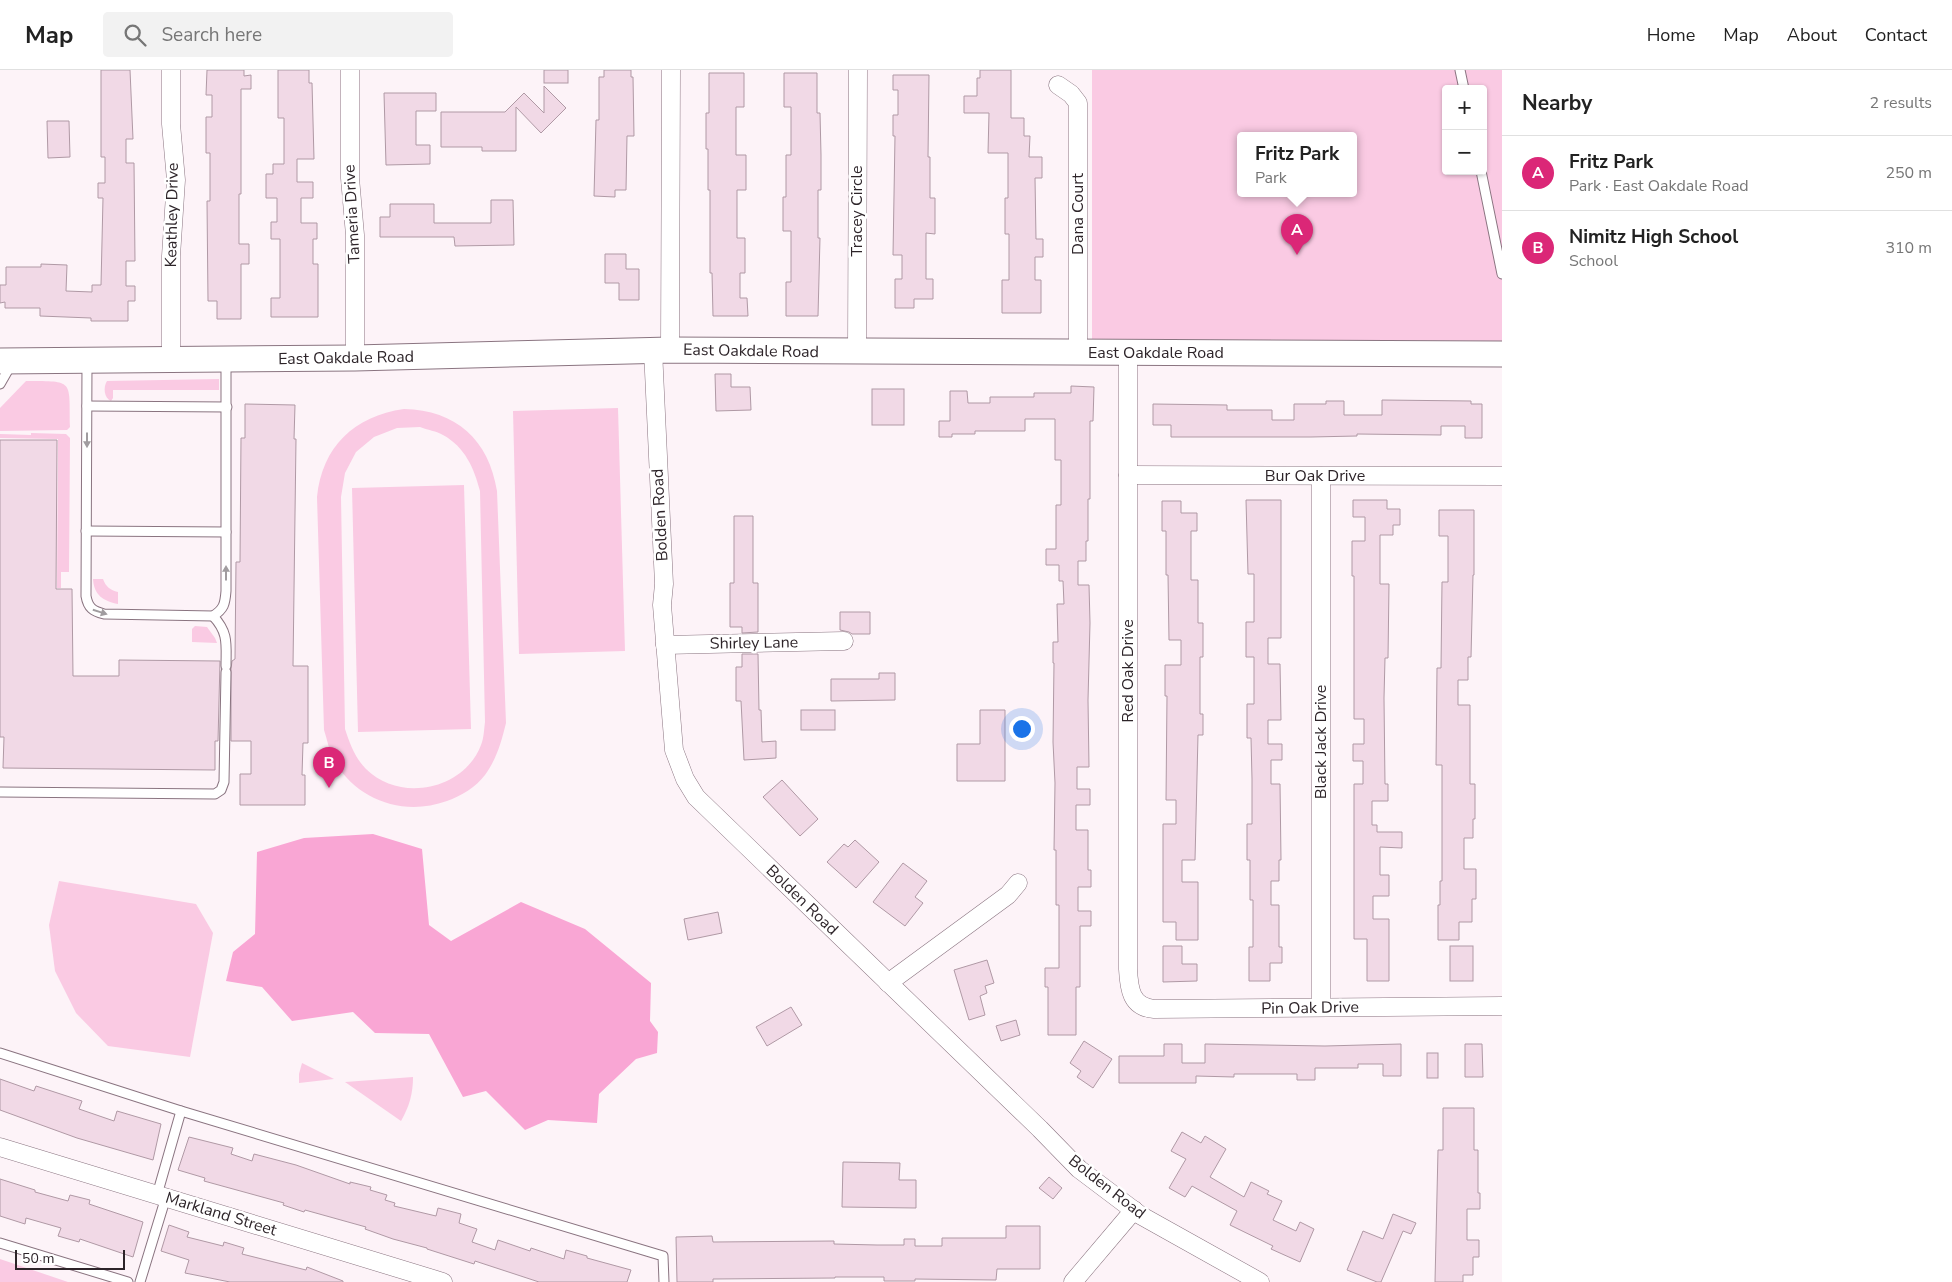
<!DOCTYPE html>
<meta charset="utf-8">
<style>
body{margin:0;font-family:"Nunito Sans",sans-serif;background:#f2f2f2;color:#222}
.controls{position:absolute;right:15px;top:15px;display:grid;overflow:hidden;border-radius:5px;box-shadow:0 1px 4px #0004}
.controls button{width:45px;height:45px;display:grid;place-items:center;padding:0;border:0;border-bottom:1px solid #e0e0e0;background:#fff;color:#222;font:25px sans-serif}
.scale{position:absolute;left:15px;bottom:12px;width:110px;box-sizing:border-box;padding-left:5px;border:2px solid #2d2429;border-top:0;font-size:14px;line-height:18px;white-space:nowrap;color:#2d2429;-webkit-text-stroke:4px #fff;paint-order:stroke}
.you{position:absolute;left:1021px;top:658px;width:18px;height:18px;margin:-12px;border:4px solid #fff;border-radius:50%;background:#1a73e8;box-shadow:0 0 0 8px #1a73e833}
.badge{display:grid;place-items:center;width:32px;height:32px;border-radius:50%;background:#db2777;color:#fff;font-size:16px;font-weight:700}
.pin{position:absolute;translate:-50% -41px;filter:drop-shadow(0 1px 2px #0008)}
.pin::after{content:'';position:absolute;top:26px;width:18px;height:15px;background:inherit;clip-path:polygon(0 0,100% 0,50% 100%)}
.popup{position:absolute;left:1237px;top:62px;width:120px;height:65px;box-sizing:border-box;display:grid;place-content:center;border-radius:5px;background:#fff;filter:drop-shadow(0 1px 4px #0005);font-size:16px;white-space:nowrap;color:#767676}
.popup b{font-size:19px;color:#222}
.popup::after{content:'';position:absolute;left:50%;top:100%;margin-left:-10px;border:10px solid transparent;border-top-color:#fff}
.list{margin:0;padding:0;list-style:none}
h2{display:flex;justify-content:space-between;align-items:center;height:65px;margin:0;padding:0 20px;font-size:21px}
h2 small{font-size:16px;font-weight:400;color:#767676}
.list li{display:grid;grid-template-columns:32px 1fr auto;gap:15px;align-items:center;box-sizing:border-box;height:75px;padding:0 20px;border-top:1px solid #e0e0e0}
.list b{display:block;font-size:19px;white-space:nowrap}
.list p{margin:0;font-size:16px;white-space:nowrap;color:#767676}
.list em{font-size:16px;font-style:normal;color:#767676}
.icon{flex:none;width:28px;height:28px;fill:none;stroke:currentColor;stroke-width:2;stroke-linecap:round;stroke-linejoin:round}
.map{position:relative;flex:none;width:1502px;height:1212px;overflow:hidden}
header{display:flex;align-items:center;gap:30px;box-sizing:border-box;height:70px;padding:0 25px;background:#fff;border-bottom:1px solid #e0e0e0}
header strong{font-size:24px}
nav{display:flex;gap:28px;margin-inline-start:auto;font-size:18px}
.search{width:350px;height:45px;background:#f2f2f2;display:flex;align-items:center;gap:12px;box-sizing:border-box;padding:0 18px;border-radius:5px;color:#767676;font-size:19px}
main{display:flex}
aside{flex:1;background:#fff}
.map>svg:first-child{display:block}
.green{fill:#facae3;fill-rule:evenodd}
.forest{fill:#f9a6d4}
.building{fill:#f1d9e6;stroke:#b099a5}
.lines{fill:none;stroke-linecap:round;stroke-linejoin:round}
.lane-casing{stroke:#8a7480;stroke-width:11}
.street-casing{stroke:#8a7480;stroke-width:19}
.secondary-casing{stroke:#8a7480;stroke-width:27}
.lane{stroke:#fff;stroke-width:9}
.street{stroke:#fff;stroke-width:18}
.secondary{stroke:#fff;stroke-width:25}
.oneway{fill:#a09c9f}
.labels{text-anchor:middle;dominant-baseline:central;stroke-width:5;stroke-linejoin:round;paint-order:stroke}
.street-label{font-size:16px;fill:#2d2429;stroke:#fff}
</style>
<header>
<strong>Map</strong>
<div class="search"><svg class="icon" aria-label="search" viewBox="0 0 24 24"><circle cx="10" cy="10" r="6"/><path d="M15 15l6 6"/></svg>Search here</div>
<nav><a>Home</a><a>Map</a><a>About</a><a>Contact</a></nav>
</header>
<main>
<div class="map">
<svg width="1502" height="1212" viewBox="0 0 1502 1212">
<rect width="100%" height="100%" fill="#fdf3f8"/>
<g class="green">
<path d="M1092 0H1502V271L1092 269ZM1446 19H1483V101H1446ZM1241 66H1353V124H1241Z"/>
<path d="M219 309V320H113V328L111 331C104 328 103 317 107 311Z"/>
<path d="M26 311C75 311 69 310 70 357L67 360 0 361V338Z"/>
<polygon points="618,338 625,581 519,584 513,341"/>
<path d="M404 339C456 340 489 370 497 421L506 653C501 673 497 688 485 705 476 717 461 726 447 731 403 747 356 730 333 689 329 680 327 669 324 660L317 427C322 377 354 346 404 339ZM420 357C427 360 437 361 443 365 465 377 474 398 480 421L485 652C484 659 484 668 481 675 464 720 400 733 366 699 355 688 350 674 345 659L341 427 345 403 356 382 374 367 397 358Z"/>
<polygon points="31,363 66,364 70,368 69,502 61,502 61,518 57,518 58,369 0,368 0,364 31,365"/>
<polygon points="464,415 471,659 358,662 352,418"/>
<path d="M93 509H103C106 517 110 520 118 522V534C103 531 94 525 93 509Z"/>
<polygon points="195,556 207,557 215,568 217,573 192,572 192,559"/>
<polygon points="59,811 196,834 213,863 190,987 108,976 76,943 55,901 49,855"/>
<polygon points="302,993 334,1009 299,1013 299,1004"/>
<path d="M413 1007C413 1024 409 1037 401 1051L345 1012Z"/>
<polygon points="0,1189 68,1212 0,1212"/>
</g>
<polygon class="forest" points="373,764 422,779 429,855 451,871 521,832 585,859 651,913 650,951 658,962 657,983 636,989 599,1024 597,1053 548,1050 525,1060 486,1021 463,1027 429,964 375,963 353,942 292,951 262,917 226,911 233,882 255,864 257,782 304,768"/>
<g class="building">
<polygon points="101,0 130,0 133,69 126,69 126,93 134,93 135,191 126,191 126,216 135,216 135,231 128,231 128,251 91,251 91,248 40,246 40,238 5,238 5,232 0,233 0,215 6,215 6,197 41,197 41,194 67,195 66,221 92,222 92,215 101,215 103,128 98,128 98,113 105,113 105,87 101,87"/>
<polygon points="207,0 244,0 244,6 251,5 251,19 241,19 241,124 239,124 239,174 249,174 249,194 241,194 241,249 217,249 217,231 208,231 207,131 210,131 210,83 206,83 206,47 212,47 212,25 206,25"/>
<polygon points="278,0 309,0 309,13 312,13 314,89 297,89 297,112 313,112 313,128 301,128 301,153 317,153 317,169 313,169 313,194 318,194 318,247 271,247 271,228 280,228 280,169 271,169 271,152 277,152 277,128 266,128 266,104 273,104 273,94 284,94 284,48 278,48"/>
<rect x="544" y="0" width="24" height="13"/>
<polygon points="604,0 631,0 631,7 633,7 634,66 627,66 626,120 615,120 615,127 594,126 596,50 599,50 599,7 604,7"/>
<polygon points="980,0 1011,0 1011,48 1024,48 1024,66 1030,66 1029,87 1042,87 1042,108 1035,108 1036,169 1043,169 1043,187 1035,187 1035,210 1041,210 1041,243 1002,243 1002,210 1009,210 1009,164 1005,164 1005,128 1008,128 1008,83 988,83 989,43 964,43 964,26 977,26 977,8 980,8"/>
<polygon points="709,3 744,3 744,37 736,37 736,85 746,85 746,120 737,120 737,168 745,168 745,203 740,203 740,228 747,228 748,246 713,246 712,203 710,203 710,120 708,120 708,79 706,79 706,43 709,43"/>
<polygon points="784,3 817,3 817,43 820,43 821,85 821,120 818,120 818,168 820,168 818,246 786,246 786,212 791,212 791,161 783,161 783,127 786,127 786,85 791,85 791,37 784,37"/>
<polygon points="893,5 929,5 928,87 930,87 930,128 935,128 935,164 926,163 926,209 933,209 933,229 914,229 914,238 895,238 895,209 902,209 902,185 893,185 895,66 893,66 893,45 898,45 898,20 893,20"/>
<polygon points="544,16 566,38 541,63 516,37 516,81 482,81 482,77 441,77 441,42 505,42 524,23 544,43"/>
<polygon points="384,23 436,23 436,41 416,41 416,75 430,75 430,94 386,95"/>
<polygon points="47,51 69,51 70,87 48,88"/>
<polygon points="491,130 513,130 514,175 455,176 454,167 380,167 380,147 390,147 390,134 434,134 434,153 491,153"/>
<polygon points="605,184 626,184 626,199 639,199 639,230 619,230 619,213 605,213"/>
<polygon points="715,304 731,304 731,317 750,317 751,340 716,341"/>
<polygon points="1071,316 1094,317 1093,351 1090,351 1090,429 1088,429 1088,471 1086,471 1086,491 1078,491 1078,515 1089,515 1090,553 1088,630 1089,697 1077,697 1077,719 1090,719 1090,735 1076,735 1076,760 1088,760 1088,800 1091,800 1091,817 1078,817 1078,841 1091,841 1091,856 1080,856 1080,917 1076,917 1076,965 1048,965 1048,917 1045,917 1045,898 1059,898 1059,835 1056,835 1056,780 1054,780 1055,713 1053,672 1054,593 1053,593 1053,572 1058,572 1057,534 1064,534 1063,511 1059,511 1059,495 1046,495 1046,479 1056,479 1056,435 1061,435 1061,390 1055,390 1055,349 1025,349 1025,361 975,361 975,364 952,364 952,367 939,367 939,351 950,351 950,321 967,321 968,333 990,333 990,327 1034,327 1034,323 1071,323"/>
<rect x="872" y="319" width="32" height="36"/>
<polygon points="1382,330 1471,331 1471,334 1482,334 1482,368 1465,368 1465,356 1441,356 1441,365 1357,364 1357,366 1311,367 1171,367 1171,355 1153,355 1153,334 1227,335 1227,340 1272,340 1272,350 1294,350 1294,334 1326,334 1326,331 1344,331 1344,345 1382,345"/>
<polygon points="245,334 295,335 294,369 296,369 293,596 308,596 308,673 303,673 302,705 305,705 305,735 240,735 240,704 251,704 251,671 231,671 231,599 232,591 235,589 236,492 240,492 241,368 245,368"/>
<polygon points="0,370 57,370 56,519 72,519 73,606 119,606 119,590 220,591 218,671 215,671 215,700 3,698 4,667 0,667"/>
<polygon points="1246,430 1281,430 1281,568 1268,568 1268,594 1280,594 1281,650 1268,650 1268,674 1282,674 1282,690 1271,690 1271,714 1280,714 1281,790 1279,790 1279,811 1271,811 1271,835 1279,835 1279,877 1282,877 1282,893 1270,893 1270,911 1249,911 1249,877 1253,877 1253,830 1250,830 1250,790 1247,790 1247,754 1252,754 1252,709 1251,668 1247,668 1247,634 1254,634 1254,587 1246,587 1246,552 1254,552 1254,504 1248,504"/>
<polygon points="1353,430 1387,430 1387,439 1400,439 1400,455 1393,455 1393,465 1380,465 1380,514 1389,514 1388,588 1385,588 1384,628 1385,714 1388,714 1388,731 1372,731 1372,755 1377,755 1377,762 1402,762 1402,778 1380,777 1380,805 1389,805 1389,826 1373,826 1373,849 1389,849 1389,911 1367,911 1367,869 1354,869 1354,714 1363,714 1363,691 1353,691 1353,674 1364,674 1364,649 1354,649 1354,506 1352,506 1352,471 1365,471 1365,447 1353,447"/>
<polygon points="1162,431 1181,431 1181,443 1197,443 1197,461 1191,461 1191,510 1198,510 1198,553 1203,553 1203,587 1200,587 1200,644 1203,644 1203,665 1198,665 1195,790 1182,790 1182,812 1198,812 1198,870 1176,870 1176,852 1163,852 1163,754 1176,754 1176,730 1166,730 1167,626 1165,626 1165,595 1181,595 1181,570 1169,570 1168,505 1166,505 1166,461 1162,461"/>
<polygon points="1439,440 1474,440 1474,505 1473,505 1471,587 1468,587 1468,610 1458,610 1458,635 1470,635 1470,714 1475,714 1475,749 1473,749 1473,768 1464,768 1464,799 1476,799 1476,829 1472,829 1472,852 1459,852 1459,870 1438,870 1438,835 1440,835 1440,811 1442,811 1442,695 1436,695 1437,598 1441,598 1442,512 1448,512 1448,466 1439,466"/>
<polygon points="734,446 753,446 753,513 758,513 758,562 742,563 742,557 730,557 730,513 734,513"/>
<polygon points="840,542 870,542 870,564 852,564 849,562 840,560"/>
<polygon points="742,584 758,584 759,640 761,640 762,672 776,671 776,688 744,690 741,631 736,631 736,597 742,597"/>
<polygon points="879,603 895,603 895,630 831,631 831,609 879,609"/>
<rect x="801" y="640" width="34" height="20"/>
<polygon points="980,640 1005,640 1005,711 957,711 957,674 980,674"/>
<polygon points="782,710 818,749 800,766 763,727"/>
<polygon points="855,770 879,792 856,818 827,792 844,774 848,777"/>
<polygon points="903,793 927,811 915,827 923,833 905,856 873,832"/>
<polygon points="718,842 722,863 688,870 684,849"/>
<polygon points="1163,876 1182,876 1182,894 1197,894 1197,911 1163,912"/>
<rect x="1450" y="876" width="23" height="35"/>
<polygon points="987,890 994,913 985,916 987,923 980,926 985,945 969,950 954,900"/>
<polygon points="791,937 802,955 767,976 756,957"/>
<polygon points="1016,950 1020,965 1001,971 996,956"/>
<polygon points="1084,971 1112,989 1093,1018 1077,1007 1081,1001 1070,993"/>
<polygon points="1164,974 1182,974 1182,993 1205,993 1205,974 1325,976 1401,974 1401,1006 1383,1006 1383,994 1358,994 1358,998 1315,998 1315,1010 1297,1010 1297,1004 1234,1004 1234,1007 1196,1006 1196,1013 1119,1013 1119,986 1164,986"/>
<polygon points="1465,974 1482,974 1483,1007 1465,1007"/>
<rect x="1427" y="983" width="11" height="25"/>
<polygon points="0,1009 34,1021 36,1016 82,1031 79,1039 114,1051 117,1041 161,1054 153,1090 77,1068 0,1040"/>
<polygon points="1443,1038 1474,1038 1474,1080 1478,1080 1478,1123 1480,1123 1480,1139 1467,1139 1467,1170 1479,1170 1479,1187 1473,1187 1473,1205 1463,1205 1463,1212 1435,1212 1438,1080 1443,1080"/>
<polygon points="1182,1062 1201,1073 1205,1066 1226,1079 1210,1107 1244,1127 1251,1112 1269,1121 1267,1124 1282,1131 1273,1150 1296,1161 1300,1152 1314,1159 1300,1192 1271,1179 1273,1176 1230,1155 1237,1141 1192,1116 1185,1127 1169,1118 1186,1089 1171,1081"/>
<polygon points="189,1067 233,1078 231,1084 252,1091 254,1084 296,1095 350,1114 350,1112 371,1117 370,1120 387,1125 385,1130 395,1133 394,1136 436,1146 438,1138 461,1144 459,1153 477,1159 472,1172 495,1180 498,1170 530,1181 531,1178 564,1189 566,1180 587,1186 587,1188 631,1200 627,1212 539,1212 475,1191 474,1194 427,1179 427,1178 393,1169 365,1159 366,1157 305,1140 304,1142 283,1135 284,1133 204,1111 205,1108 178,1100"/>
<polygon points="843,1092 900,1093 899,1110 916,1110 916,1138 842,1137"/>
<polygon points="1049,1107 1062,1118 1053,1129 1039,1118"/>
<polygon points="0,1109 35,1120 35,1122 68,1131 70,1125 90,1130 89,1134 143,1152 133,1187 80,1169 79,1172 58,1166 61,1158 26,1148 25,1154 0,1146"/>
<polygon points="1393,1144 1416,1153 1411,1164 1403,1161 1381,1212 1377,1212 1347,1200 1363,1161 1383,1169"/>
<polygon points="169,1155 189,1162 187,1167 223,1176 224,1172 244,1178 242,1184 306,1200 307,1197 343,1211 343,1212 230,1212 185,1203 189,1190 161,1181"/>
<polygon points="1006,1156 1040,1156 1040,1199 997,1199 996,1210 915,1209 915,1211 884,1211 884,1207 835,1207 835,1208 713,1209 713,1212 677,1212 676,1167 712,1166 713,1172 834,1171 834,1174 877,1175 904,1175 904,1169 915,1169 915,1176 942,1176 942,1168 1006,1168"/>
</g>
<g class="lines">
<defs>
<g id="lane">
<polyline points="1460,0 1464,19"/>
<polyline points="1481,101 1502,204"/>
<path d="M87 293 86 526C88 538 93 541 104 544L213 546C224 539 225 534 226 521V290"/>
<polyline points="0,314 12,293"/>
<polyline points="87,336 227,337"/>
<polyline points="86,461 226,462"/>
<path d="M213 546C229 563 226 575 226 596"/>
<polyline points="0,722 215,724 221,720 224,712 226,602"/>
<polyline points="0,983 181,1041 663,1186 664,1212"/>
<polyline points="157,1125 181,1041"/>
<polyline points="0,1173 128,1212"/>
<polyline points="140,1212 166,1127"/>
</g>
<g id="street">
<polyline points="350,0 350,108 355,165 355,288"/>
<polyline points="1058,15 1071,24 1078,33 1078,283"/>
<polyline points="653,280 664,514 662,535 674,680 685,709 696,727 1040,1059 1079,1099 1140,1145 1260,1212"/>
<polyline points="670,280 671,0"/>
<polyline points="857,282 858,0"/>
<path d="M1128 283V899C1129 919 1131 937 1154 939L1502 936"/>
<polyline points="171,290 171,186 176,110 171,54 171,0"/>
<polyline points="1128,405 1502,406"/>
<polyline points="665,575 844,571"/>
<polyline points="888,913 1008,825 1018,813"/>
<polyline points="1321,937 1321,406"/>
<polyline points="0,1077 443,1212"/>
<polyline points="1073,1212 1134,1140"/>
</g>
<polyline id="secondary" points="0,291 355,288 670,280 1502,284"/>
</defs>
<use href="#lane" class="lane-casing"/>
<use href="#street" class="street-casing"/>
<use href="#secondary" class="secondary-casing"/>
<use href="#lane" class="lane"/>
<use href="#street" class="street"/>
<use href="#secondary" class="secondary"/>
</g>
<defs><path id="oneway-solid" d="M-6-.8H1V-3.2L6.5 0L1 3.2V.8H-6Z" transform="scale(1.25)"/></defs>
<g class="oneway">
<use href="#oneway-solid" transform="translate(87 370) rotate(90)"/>
<use href="#oneway-solid" transform="translate(226 503) rotate(-90)"/>
<use href="#oneway-solid" transform="translate(100 542) rotate(17)"/>
</g>
<g class="labels">
<g class="street-label">
<text transform="translate(857 141) rotate(-90)">Tracey Circle</text>
<text transform="translate(352 144) rotate(-93)">Tameria Drive</text>
<text transform="translate(1078 144) rotate(-90)">Dana Court</text>
<text transform="translate(172 145) rotate(-89)">Keathley Drive</text>
<text transform="translate(751 281) rotate(1)">East Oakdale Road</text>
<text x="1156" y="283">East Oakdale Road</text>
<text transform="translate(346 288) rotate(-1)">East Oakdale Road</text>
<text x="1315" y="406">Bur Oak Drive</text>
<text transform="translate(660 445) rotate(-93)">Bolden Road</text>
<text transform="translate(754 573) rotate(-1)">Shirley Lane</text>
<text transform="translate(1128 601) rotate(-90)">Red Oak Drive</text>
<text transform="translate(1321 672) rotate(-90)">Black Jack Drive</text>
<text transform="translate(802 830) rotate(44)">Bolden Road</text>
<text transform="translate(1310 938) rotate(-1)">Pin Oak Drive</text>
<text transform="translate(1107 1117) rotate(38)">Bolden Road</text>
<text transform="translate(221 1144) rotate(17)">Markland Street</text>
</g>
</g>
</svg>
<div class="controls">
<button>+</button>
<button>−</button>
</div>
<div class="scale">50 m</div>
<div class="you"></div>
<div class="pin badge" style="left:1297px;top:185px">A</div>
<div class="popup"><b>Fritz Park</b>Park</div>
<div class="pin badge" style="left:329px;top:718px">B</div>
</div>
<aside>
<h2>Nearby<small>2 results</small></h2>
<ul class="list">
<li><span class="badge">A</span><div><b>Fritz Park</b><p>Park · East Oakdale Road</p></div><em>250 m</em></li>
<li><span class="badge">B</span><div><b>Nimitz High School</b><p>School</p></div><em>310 m</em></li>
</ul>
</aside>
</main>
